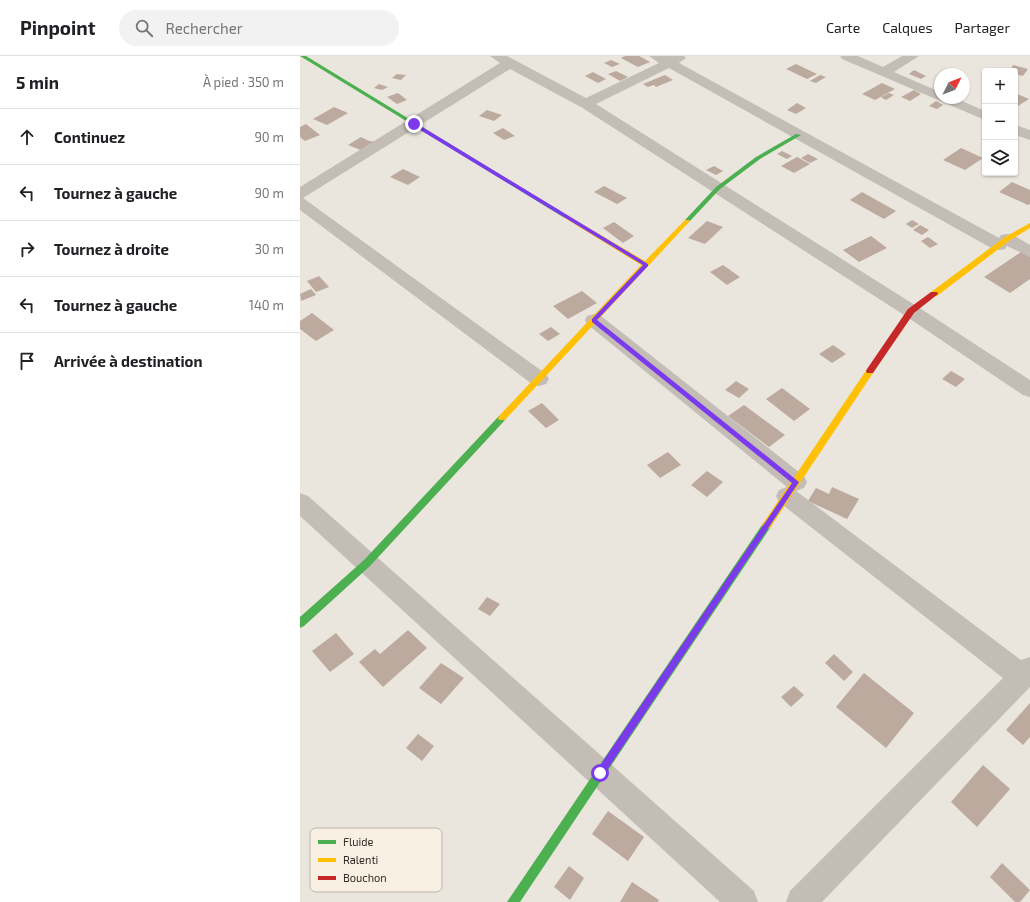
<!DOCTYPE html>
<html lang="fr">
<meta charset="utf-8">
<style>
body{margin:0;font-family:"Exo 2",sans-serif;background:#f2f2f2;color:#202124}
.controls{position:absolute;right:12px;top:12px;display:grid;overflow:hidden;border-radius:4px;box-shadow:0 1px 3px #0004}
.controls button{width:36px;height:36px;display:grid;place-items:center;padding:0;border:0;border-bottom:1px solid #e0e0e0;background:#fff;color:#202124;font:20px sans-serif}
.compass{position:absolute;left:634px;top:12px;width:36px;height:36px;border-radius:50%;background:#fff;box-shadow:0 1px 3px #0004;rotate:48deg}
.stop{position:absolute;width:12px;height:12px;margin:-9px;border:3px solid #7c3aed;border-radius:50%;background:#fff}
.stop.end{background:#7c3aed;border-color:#fff;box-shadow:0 1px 4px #0008}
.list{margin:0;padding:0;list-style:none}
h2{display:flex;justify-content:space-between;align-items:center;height:52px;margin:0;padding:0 16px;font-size:17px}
h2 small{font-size:13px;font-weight:400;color:#757577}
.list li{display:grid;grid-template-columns:26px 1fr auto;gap:12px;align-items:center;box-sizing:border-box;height:56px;padding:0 16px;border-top:1px solid #e0e0e0}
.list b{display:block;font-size:15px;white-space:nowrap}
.list em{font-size:13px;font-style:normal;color:#757577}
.icon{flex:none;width:22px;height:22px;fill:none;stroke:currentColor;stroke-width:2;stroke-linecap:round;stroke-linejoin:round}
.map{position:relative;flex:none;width:730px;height:846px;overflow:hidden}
header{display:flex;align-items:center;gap:24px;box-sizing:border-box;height:56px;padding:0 20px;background:#fff;border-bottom:1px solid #e0e0e0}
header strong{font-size:19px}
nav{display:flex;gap:22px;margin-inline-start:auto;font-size:14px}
.search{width:280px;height:36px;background:#f2f2f2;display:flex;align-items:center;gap:10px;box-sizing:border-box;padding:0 14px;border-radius:22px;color:#757577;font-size:15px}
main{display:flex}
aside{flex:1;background:#fff}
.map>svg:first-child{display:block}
.building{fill:#bdaa9f}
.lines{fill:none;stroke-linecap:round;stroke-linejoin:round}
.street{fill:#c3bdb6;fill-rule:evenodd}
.fast{fill:#4caf50;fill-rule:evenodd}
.slow{fill:#ffc107;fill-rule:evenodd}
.jam{fill:#c62828;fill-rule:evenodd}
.route{fill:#7c3aed}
.key{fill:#f8f0e3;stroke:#bdb5aa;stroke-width:1}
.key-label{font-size:11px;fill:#332b25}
</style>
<header>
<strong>Pinpoint</strong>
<div class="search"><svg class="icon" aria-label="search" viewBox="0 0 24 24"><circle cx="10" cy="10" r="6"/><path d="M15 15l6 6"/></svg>Rechercher</div>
<nav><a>Carte</a><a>Calques</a><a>Partager</a></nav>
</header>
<main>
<aside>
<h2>5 min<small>À pied · 350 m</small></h2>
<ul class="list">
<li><svg class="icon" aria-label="ahead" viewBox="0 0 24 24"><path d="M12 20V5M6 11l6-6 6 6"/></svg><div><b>Continuez</b></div><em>90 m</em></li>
<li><svg class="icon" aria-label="left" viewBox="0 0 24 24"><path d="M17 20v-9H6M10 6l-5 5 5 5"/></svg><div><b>Tournez à gauche</b></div><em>90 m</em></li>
<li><svg class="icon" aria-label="right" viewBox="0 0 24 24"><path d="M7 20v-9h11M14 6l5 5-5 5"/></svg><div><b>Tournez à droite</b></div><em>30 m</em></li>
<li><svg class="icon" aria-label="left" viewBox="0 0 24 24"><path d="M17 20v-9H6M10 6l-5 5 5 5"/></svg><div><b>Tournez à gauche</b></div><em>140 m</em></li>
<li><svg class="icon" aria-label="arrive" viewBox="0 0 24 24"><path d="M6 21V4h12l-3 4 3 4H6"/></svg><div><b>Arrivée à destination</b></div></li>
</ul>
</aside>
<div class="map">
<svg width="730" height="846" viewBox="0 0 730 846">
<rect width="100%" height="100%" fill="#eae5dd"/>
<g class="building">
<polygon points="325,0 339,0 350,6 338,11 321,2"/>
<polygon points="311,4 320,8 312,11 304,7"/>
<polygon points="496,8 517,18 507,23 486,13"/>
<polygon points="713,9 728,13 723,20 715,18 715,15 710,15"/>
<polygon points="614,14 626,20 621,23 609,18"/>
<polygon points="316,15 328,21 320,25 308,18"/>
<polygon points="293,16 306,23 298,27 285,20"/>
<polygon points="97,18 106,19 101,24 92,22"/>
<polygon points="365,19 373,24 356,31 354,29 348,31 343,28"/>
<polygon points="520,19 526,21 516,27 510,25"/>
<polygon points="582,27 595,33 575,44 562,38"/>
<polygon points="79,28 88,31 82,34 74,32"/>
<polygon points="614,34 621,38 610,45 601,41"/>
<polygon points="98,37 107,44 97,48 87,41"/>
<polygon points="589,37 594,39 586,44 581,41"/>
<polygon points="715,37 729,43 718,50 715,49"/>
<polygon points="636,45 643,49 637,53 629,50"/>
<polygon points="497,47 506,52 496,58 487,54"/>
<polygon points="34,51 48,57 27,69 13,63"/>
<polygon points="187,54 202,59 194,65 179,60"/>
<polygon points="6,68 20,79 5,85 0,81 0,71"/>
<polygon points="203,72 215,80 204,84 193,77"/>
<polygon points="61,81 69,85 77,86 63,95 48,89"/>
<polygon points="661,92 683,102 665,114 643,104"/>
<polygon points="482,95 492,100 487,103 477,98"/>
<polygon points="508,98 518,103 510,107 501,102"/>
<polygon points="497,101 510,108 494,117 481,110"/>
<polygon points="414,110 423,115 416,119 406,114"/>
<polygon points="103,113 120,121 108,129 90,121"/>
<polygon points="712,126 730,134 730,148 728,149 699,136"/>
<polygon points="304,130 327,142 317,148 294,136"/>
<polygon points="562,136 596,155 584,163 550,144"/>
<polygon points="612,164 619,168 612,172 606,168"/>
<polygon points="407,165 423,171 405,188 388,182"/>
<polygon points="314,166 334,180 323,187 303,172"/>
<polygon points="620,169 629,174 622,179 613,174"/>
<polygon points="571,180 587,192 559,206 543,194"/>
<polygon points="628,181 638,188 630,192 621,185"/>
<polygon points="721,196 730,201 730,223 710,237 684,221"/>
<polygon points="423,209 440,221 427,229 410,216"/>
<polygon points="19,220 29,231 16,236 7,225"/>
<polygon points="11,233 16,239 1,245 0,238"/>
<polygon points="282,235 297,247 268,263 253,250"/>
<polygon points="12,257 34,274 16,285 0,273 0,265"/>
<polygon points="251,271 260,278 248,285 239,278"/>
<polygon points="533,289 546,298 532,307 519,298"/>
<polygon points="651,315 665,323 656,331 642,323"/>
<polygon points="436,325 449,333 439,342 425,334"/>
<polygon points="482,332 510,353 494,365 466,343"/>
<polygon points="242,347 259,364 246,372 228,355"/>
<polygon points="444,349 485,379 469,391 428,360"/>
<polygon points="368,396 381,409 360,422 347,409"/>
<polygon points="407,415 423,426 407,441 391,429"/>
<polygon points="532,431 559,443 547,463 508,445 516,432 529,438"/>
<polygon points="187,541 200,548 190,560 178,553"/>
<polygon points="108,574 127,592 83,631 59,606 75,593 80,598"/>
<polygon points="36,577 54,598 30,616 12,595"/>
<polygon points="534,598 553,616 544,625 525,607"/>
<polygon points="141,607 164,622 141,648 119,632"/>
<polygon points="564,617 614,657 586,692 536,651"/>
<polygon points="494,630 504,639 491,651 481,641"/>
<polygon points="730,647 730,681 723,689 706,674"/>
<polygon points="118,678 134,690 122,705 106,692"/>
<polygon points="683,709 710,733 677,771 651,746"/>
<polygon points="308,755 344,781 328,805 292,778"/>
<polygon points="702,807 730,834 720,846 715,846 690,821"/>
<polygon points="269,810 284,822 270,844 254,831"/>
<polygon points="332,826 359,844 358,846 320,846"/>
</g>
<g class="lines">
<g class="street">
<path d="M190 0H207L286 42 359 7 349 0C362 0 372 0 384 0L386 2 379 7 699 182 701 179 707 178 713 179 730 189V201L707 190 705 193 699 194 693 193 369 12 296 48 618 251 730 324V341L723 339 604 259 281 51 210 13 3 142 246 318 249 323 246 328 239 330 232 328 0 154V131L200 7Z"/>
<polygon points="540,0 558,0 583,11 602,0 619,0 594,16 640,36 640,42 655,42 685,55 685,64 542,3"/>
<polygon points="715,69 730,74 730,84 715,79"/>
<polygon points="294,258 301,260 504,420 507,426 504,432 496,435 721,604 730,601 730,631 522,846 486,846 490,835 703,622 479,446 476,440 479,434 487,431 287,268 285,264 287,260"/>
<polygon points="0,437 8,440 454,835 458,846 420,846 0,460"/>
</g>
<g class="fast">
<polygon points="0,0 6,0 268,160 265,162 263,161"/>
<polygon points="496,78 501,79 460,103 420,133 389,166 385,166 385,164 416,131 456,101"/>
<polygon points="202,359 206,362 205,364 70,510 4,570 0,572 0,561 64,504 199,360"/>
<polygon points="467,465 470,466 472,469 470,472 220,846 207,846 464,466"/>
</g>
<g class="slow">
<polygon points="265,158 345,205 385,164 389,164 390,165 205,364 199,364 198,362 199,360 341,209 263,161 262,160"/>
<polygon points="730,167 730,172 709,185 637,240 631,240 631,236 705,181"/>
<polygon points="570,312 574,315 573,317 470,472 467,473 464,472 462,469 464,466 567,313"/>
</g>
<polygon class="jam" points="631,236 637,236 638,238 614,257 573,317 567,317 566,315 567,313 608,253"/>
</g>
<polygon class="route" points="114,66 348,208 348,210 297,264 499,426 303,720 300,721 297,720 297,714 492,427 292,266 292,263 343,209 112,69"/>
<rect x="10" y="772" width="132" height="64" rx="6" class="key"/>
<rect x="18" y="784" width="18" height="4" fill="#4caf50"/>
<rect x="18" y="802" width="18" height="4" fill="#ffc107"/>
<rect x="18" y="820" width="18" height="4" fill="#c62828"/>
<g class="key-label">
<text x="43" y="790">Fluide</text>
<text x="43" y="808">Ralenti</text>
<text x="43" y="826">Bouchon</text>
</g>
</svg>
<div class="controls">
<button>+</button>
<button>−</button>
<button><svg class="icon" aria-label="layers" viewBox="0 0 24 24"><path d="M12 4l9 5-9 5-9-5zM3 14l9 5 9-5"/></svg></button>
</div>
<svg class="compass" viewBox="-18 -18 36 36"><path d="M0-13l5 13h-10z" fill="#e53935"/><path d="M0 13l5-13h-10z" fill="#757577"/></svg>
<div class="stop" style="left:300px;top:717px"></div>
<div class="stop end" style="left:114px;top:68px"></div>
</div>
</main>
